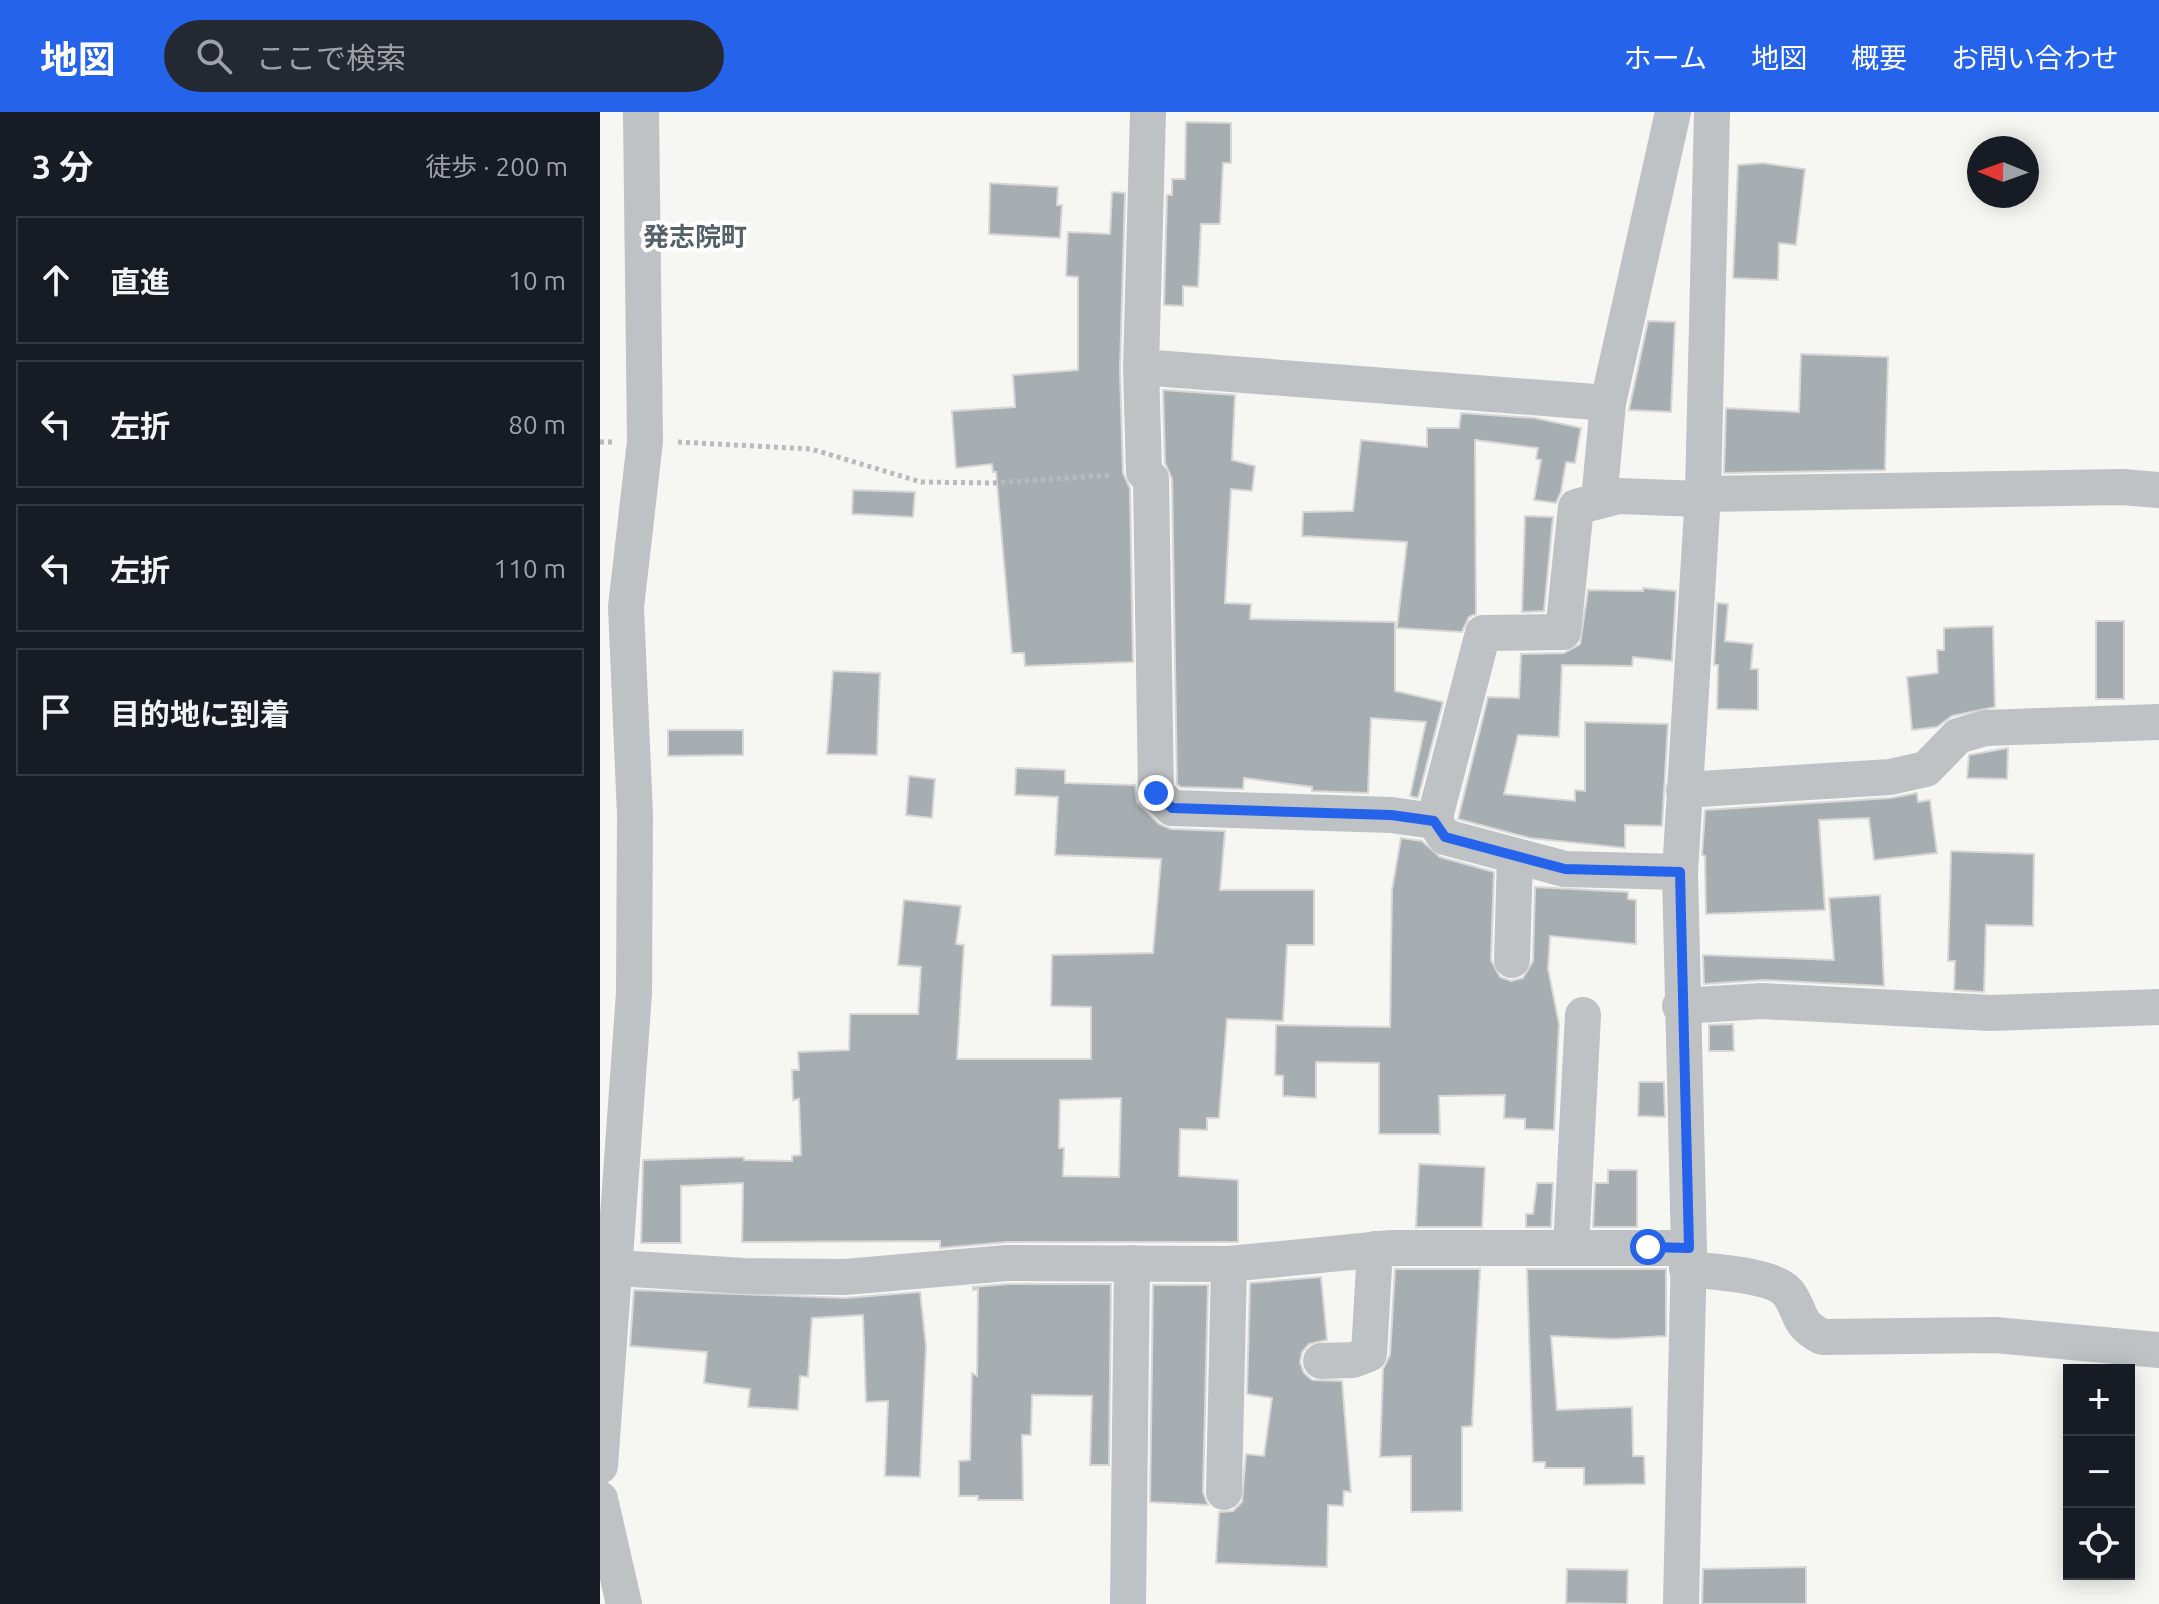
<!DOCTYPE html>
<html lang="ja">
<meta charset="utf-8">
<style>
body{margin:0;font-family:Ubuntu,"Noto Sans JP",sans-serif;background:#242831;color:#f1f3f6}
.controls{position:absolute;right:24px;bottom:24px;display:grid;overflow:hidden;border-radius:0px;box-shadow:0 4px 20px #0003}
.controls button{width:72px;height:72px;display:grid;place-items:center;padding:0;border:0;border-bottom:2px solid #363941;background:#171b24;color:#f1f3f6;font:40px sans-serif}
.compass{position:absolute;left:1367px;top:24px;width:72px;height:72px;border-radius:50%;background:#171b24;box-shadow:0 4px 20px #0003;rotate:271deg}
.stop{position:absolute;width:24px;height:24px;margin:-18px;border:6px solid #2563eb;border-radius:50%;background:#fff}
.stop.end{background:#2563eb;border-color:#fff;box-shadow:0 2px 8px #0008}
.list{margin:0;padding:0;list-style:none}
h2{display:flex;justify-content:space-between;align-items:center;height:104px;margin:0;padding:0 32px;font-size:34px}
h2 small{font-size:26px;font-weight:400;color:#9ea1a6}
.list li{display:grid;grid-template-columns:52px 1fr auto;gap:24px;align-items:center;box-sizing:border-box;height:128px;margin:0 16px 16px;padding:0 16px;border:2px solid #363941;border-radius:0px}
.list b{display:block;font-size:30px;white-space:nowrap}
.list em{font-size:26px;font-style:normal;color:#9ea1a6}
.icon{flex:none;width:44px;height:44px;fill:none;stroke:currentColor;stroke-width:2;stroke-linecap:round;stroke-linejoin:round}
.map{position:relative;flex:none;width:1559px;height:1492px;overflow:hidden}
header{display:flex;align-items:center;gap:48px;box-sizing:border-box;height:112px;padding:0 40px;background:#2563eb;color:#fff}
header strong{font-size:38px}
nav{display:flex;gap:44px;margin-inline-start:auto;font-size:28px}
.search{width:560px;height:72px;background:#242831;display:flex;align-items:center;gap:20px;box-sizing:border-box;padding:0 28px;border-radius:44px;color:#9ea1a6;font-size:30px}
main{display:flex}
aside{flex:1;background:#171b24}
.map>svg:first-child{display:block}
.building{fill:#a6aeb2;stroke:#d8d7d6;stroke-width:2;fill-rule:evenodd}
.lines{fill:none;stroke-linecap:round;stroke-linejoin:round}
.path{stroke:#b8bbbd;stroke-width:5;stroke-dasharray:4 4;stroke-linecap:butt}
.minor{stroke:#bec2c5;stroke-width:36}
.route{stroke:#2563eb;stroke-width:10}
.labels{text-anchor:middle;dominant-baseline:central;stroke-width:8;stroke-linejoin:round;paint-order:stroke}
.neighbourhood-label{font-size:26px;font-weight:bold;fill:#556168;stroke:#fff}
</style>
<header>
<strong>地図</strong>
<div class="search"><svg class="icon" aria-label="search" viewBox="0 0 24 24"><circle cx="10" cy="10" r="6"/><path d="M15 15l6 6"/></svg>ここで検索</div>
<nav><a>ホーム</a><a>地図</a><a>概要</a><a>お問い合わせ</a></nav>
</header>
<main>
<aside>
<h2>3 分<small>徒歩 · 200 m</small></h2>
<ul class="list">
<li><svg class="icon" aria-label="ahead" viewBox="0 0 24 24"><path d="M12 20V5M6 11l6-6 6 6"/></svg><div><b>直進</b></div><em>10 m</em></li>
<li><svg class="icon" aria-label="left" viewBox="0 0 24 24"><path d="M17 20v-9H6M10 6l-5 5 5 5"/></svg><div><b>左折</b></div><em>80 m</em></li>
<li><svg class="icon" aria-label="left" viewBox="0 0 24 24"><path d="M17 20v-9H6M10 6l-5 5 5 5"/></svg><div><b>左折</b></div><em>110 m</em></li>
<li><svg class="icon" aria-label="arrive" viewBox="0 0 24 24"><path d="M6 21V4h12l-3 4 3 4H6"/></svg><div><b>目的地に到着</b></div></li>
</ul>
</aside>
<div class="map">
<svg width="1559" height="1492" viewBox="0 0 1559 1492">
<rect width="100%" height="100%" fill="#f6f6f3"/>
<g class="building">
<polygon points="586,10 631,11 631,51 623,51 620,112 601,112 598,175 583,174 583,194 564,193 567,83 572,83 572,67 585,67"/>
<polygon points="1163,51 1205,57 1196,133 1179,131 1178,168 1133,166 1138,53"/>
<polygon points="390,71 458,75 457,93 462,93 460,126 389,122"/>
<polygon points="512,80 525,81 520,258 523,361 530,376 533,550 425,554 424,541 412,541 396,360 393,360 392,352 356,356 352,299 415,295 413,263 478,258 478,165 466,164 468,120 510,122"/>
<polygon points="1048,209 1075,210 1071,300 1029,298"/>
<polygon points="1201,242 1288,245 1285,358 1124,361 1126,296 1199,300"/>
<polygon points="563,278 635,283 632,348 655,354 652,379 631,377 625,491 651,492 650,507 795,510 795,579 843,590 818,686 810,684 826,610 771,606 768,681 712,679 712,675 644,666 643,677 581,675 577,672 572,367 565,351"/>
<polygon points="861,301 935,306 981,316 975,351 966,350 961,380 956,391 934,388 941,348 936,347 938,336 875,328 876,502 869,505 862,520 797,516 807,430 702,424 703,400 753,399 761,328 827,335 827,316 859,316"/>
<polygon points="253,378 315,380 313,405 252,402"/>
<polygon points="925,404 953,405 944,499 922,500"/>
<polygon points="1043,476 1076,479 1072,549 1033,545 1032,554 962,553 959,625 918,623 904,682 975,689 975,678 985,679 985,610 1068,612 1062,714 1025,713 1025,736 930,726 858,707 888,585 919,586 921,542 964,541 980,532 988,478 1043,479"/>
<polygon points="1117,491 1128,492 1125,529 1153,532 1151,557 1158,557 1158,598 1117,597 1118,553 1114,553"/>
<rect x="1496" y="509" width="28" height="78"/>
<polygon points="1393,514 1395,595 1352,604 1337,615 1312,618 1307,565 1338,561 1337,538 1344,538 1344,516"/>
<polygon points="233,559 280,561 277,643 227,642"/>
<polygon points="68,618 143,618 143,643 68,644"/>
<polygon points="1408,636 1407,667 1367,666 1369,643"/>
<path d="M416 656 465 658V671L535 673 537 690 559 712 571 717 625 719 620 778H714V833H687L683 909 627 907 619 1006H607V1018L580 1017 579 1064 638 1068V1130H407L340 1136V1129L142 1130 143 1071 81 1074V1131H41L43 1048 144 1045V1048L192 1049V1044L201 1043 199 987 193 988 192 958H199L198 940 249 938 250 902H318L321 855 298 853 304 788 361 794 356 832 364 833 357 947H491V895L451 894 452 843 553 841 561 747 455 743 458 685 415 683ZM521 986 519 1065 463 1064 464 1036H459L460 988Z"/>
<polygon points="309,664 335,667 332,706 306,703"/>
<polygon points="1317,681 1318,690 1330,688 1337,741 1274,748 1269,706 1219,708 1225,798 1106,802 1105,744 1102,743 1105,698 1291,686"/>
<polygon points="801,726 822,729 840,745 894,760 891,848 900,865 911,869 923,866 933,849 935,775 1028,780 1028,787 1036,788 1036,832 950,824 948,857 959,912 954,1018 925,1017 925,1007 904,1006 905,983 839,984 840,1022 779,1022 779,951 716,950 716,986 683,984 683,964 675,963 676,913 790,915 792,778"/>
<polygon points="1351,739 1434,742 1433,814 1386,813 1384,880 1354,878 1355,849 1348,849"/>
<polygon points="1280,783 1284,874 1163,868 1104,872 1103,843 1234,848 1229,786"/>
<polygon points="1133,912 1134,939 1109,939 1109,913"/>
<polygon points="1039,970 1064,970 1065,1005 1038,1004"/>
<polygon points="819,1052 885,1055 882,1115 816,1115"/>
<polygon points="1008,1058 1037,1058 1037,1115 993,1115 995,1071 1008,1071"/>
<polygon points="937,1071 953,1071 951,1115 926,1115 926,1102 933,1102"/>
<polygon points="795,1157 880,1157 872,1314 862,1315 862,1399 811,1400 811,1344 780,1345 783,1257 790,1243"/>
<polygon points="927,1157 1066,1157 1066,1224 1013,1227 951,1224 957,1298 1032,1295 1033,1344 1044,1344 1045,1372 984,1373 984,1356 945,1356 945,1350 933,1350"/>
<polygon points="721,1165 727,1228 709,1232 702,1240 700,1250 704,1261 712,1268 742,1269 751,1380 744,1379 743,1394 728,1393 727,1455 616,1451 619,1400 633,1399 642,1390 646,1342 664,1344 672,1286 647,1282 650,1171"/>
<polygon points="408,1172 511,1172 509,1353 490,1353 492,1284 432,1283 431,1323 422,1323 423,1388 378,1388 378,1384 359,1384 359,1349 370,1348 372,1261 377,1264 378,1177 373,1178 373,1175"/>
<polygon points="553,1173 608,1173 603,1380 608,1393 550,1390"/>
<polygon points="34,1178 245,1186 320,1180 326,1234 320,1365 285,1364 288,1289 266,1290 263,1203 212,1206 208,1265 200,1264 198,1298 148,1295 150,1277 104,1271 107,1240 30,1234"/>
<polygon points="1206,1455 1206,1492 1102,1492 1103,1457"/>
<polygon points="967,1457 1028,1458 1027,1492 966,1491"/>
</g>
<g class="lines">
<g class="path">
<polyline points="0,330 12,330"/>
<polyline points="78,330 211,337 321,370 392,371 511,363"/>
</g>
<g class="minor">
<polyline points="548,0 541,255 544,360 551,367 556,681 572,696 791,703 834,709 845,725 965,757 1080,760"/>
<polyline points="541,255 1008,291"/>
<polyline points="1103,382 1522,375 1559,378"/>
<polyline points="999,389 1008,291 1073,0"/>
<polyline points="1084,678 1290,665 1326,657 1358,624 1385,616 1559,610"/>
<polyline points="834,709 883,521 963,520 976,395 1018,384 1100,387"/>
<polyline points="912,848 915,744"/>
<polyline points="1080,894 1162,889 1391,901 1559,895"/>
<polyline points="971,1136 983,903"/>
<polyline points="17,1156 144,1164 245,1165 407,1151 629,1152 792,1136 1089,1136"/>
<path d="M1087 1157C1111 1160 1175 1162 1189 1182 1203 1203 1196 1211 1222 1225L1395 1223 1559 1238"/>
<polyline points="721,1249 753,1248 769,1242 775,1137"/>
<polyline points="0,1354 34,881 35,703 26,495 45,329 41,0"/>
<polyline points="624,1380 629,1152"/>
<polyline points="0,1387 24,1492"/>
<polyline points="528,1492 532,1151"/>
<polyline points="1081,1492 1089,1136 1080,760 1103,382 1112,0"/>
</g>
</g>
<g class="lines">
<polyline class="route" points="556,681 572,696 791,703 834,709 845,725 965,757 1080,760 1089,1136 1048,1135"/>
</g>
<g class="labels">
<g class="neighbourhood-label">
<text x="95" y="124">発志院町</text>
</g>
</g>
</svg>
<div class="controls">
<button>+</button>
<button>−</button>
<button><svg class="icon" aria-label="locate" viewBox="0 0 24 24"><circle cx="12" cy="12" r="6"/><path d="M12 2v4M12 18v4M2 12h4M18 12h4"/></svg></button>
</div>
<svg class="compass" viewBox="-18 -18 36 36"><path d="M0-13l5 13h-10z" fill="#e53935"/><path d="M0 13l5-13h-10z" fill="#9ea1a6"/></svg>
<div class="stop" style="left:1048px;top:1135px"></div>
<div class="stop end" style="left:556px;top:681px"></div>
</div>
</main>
